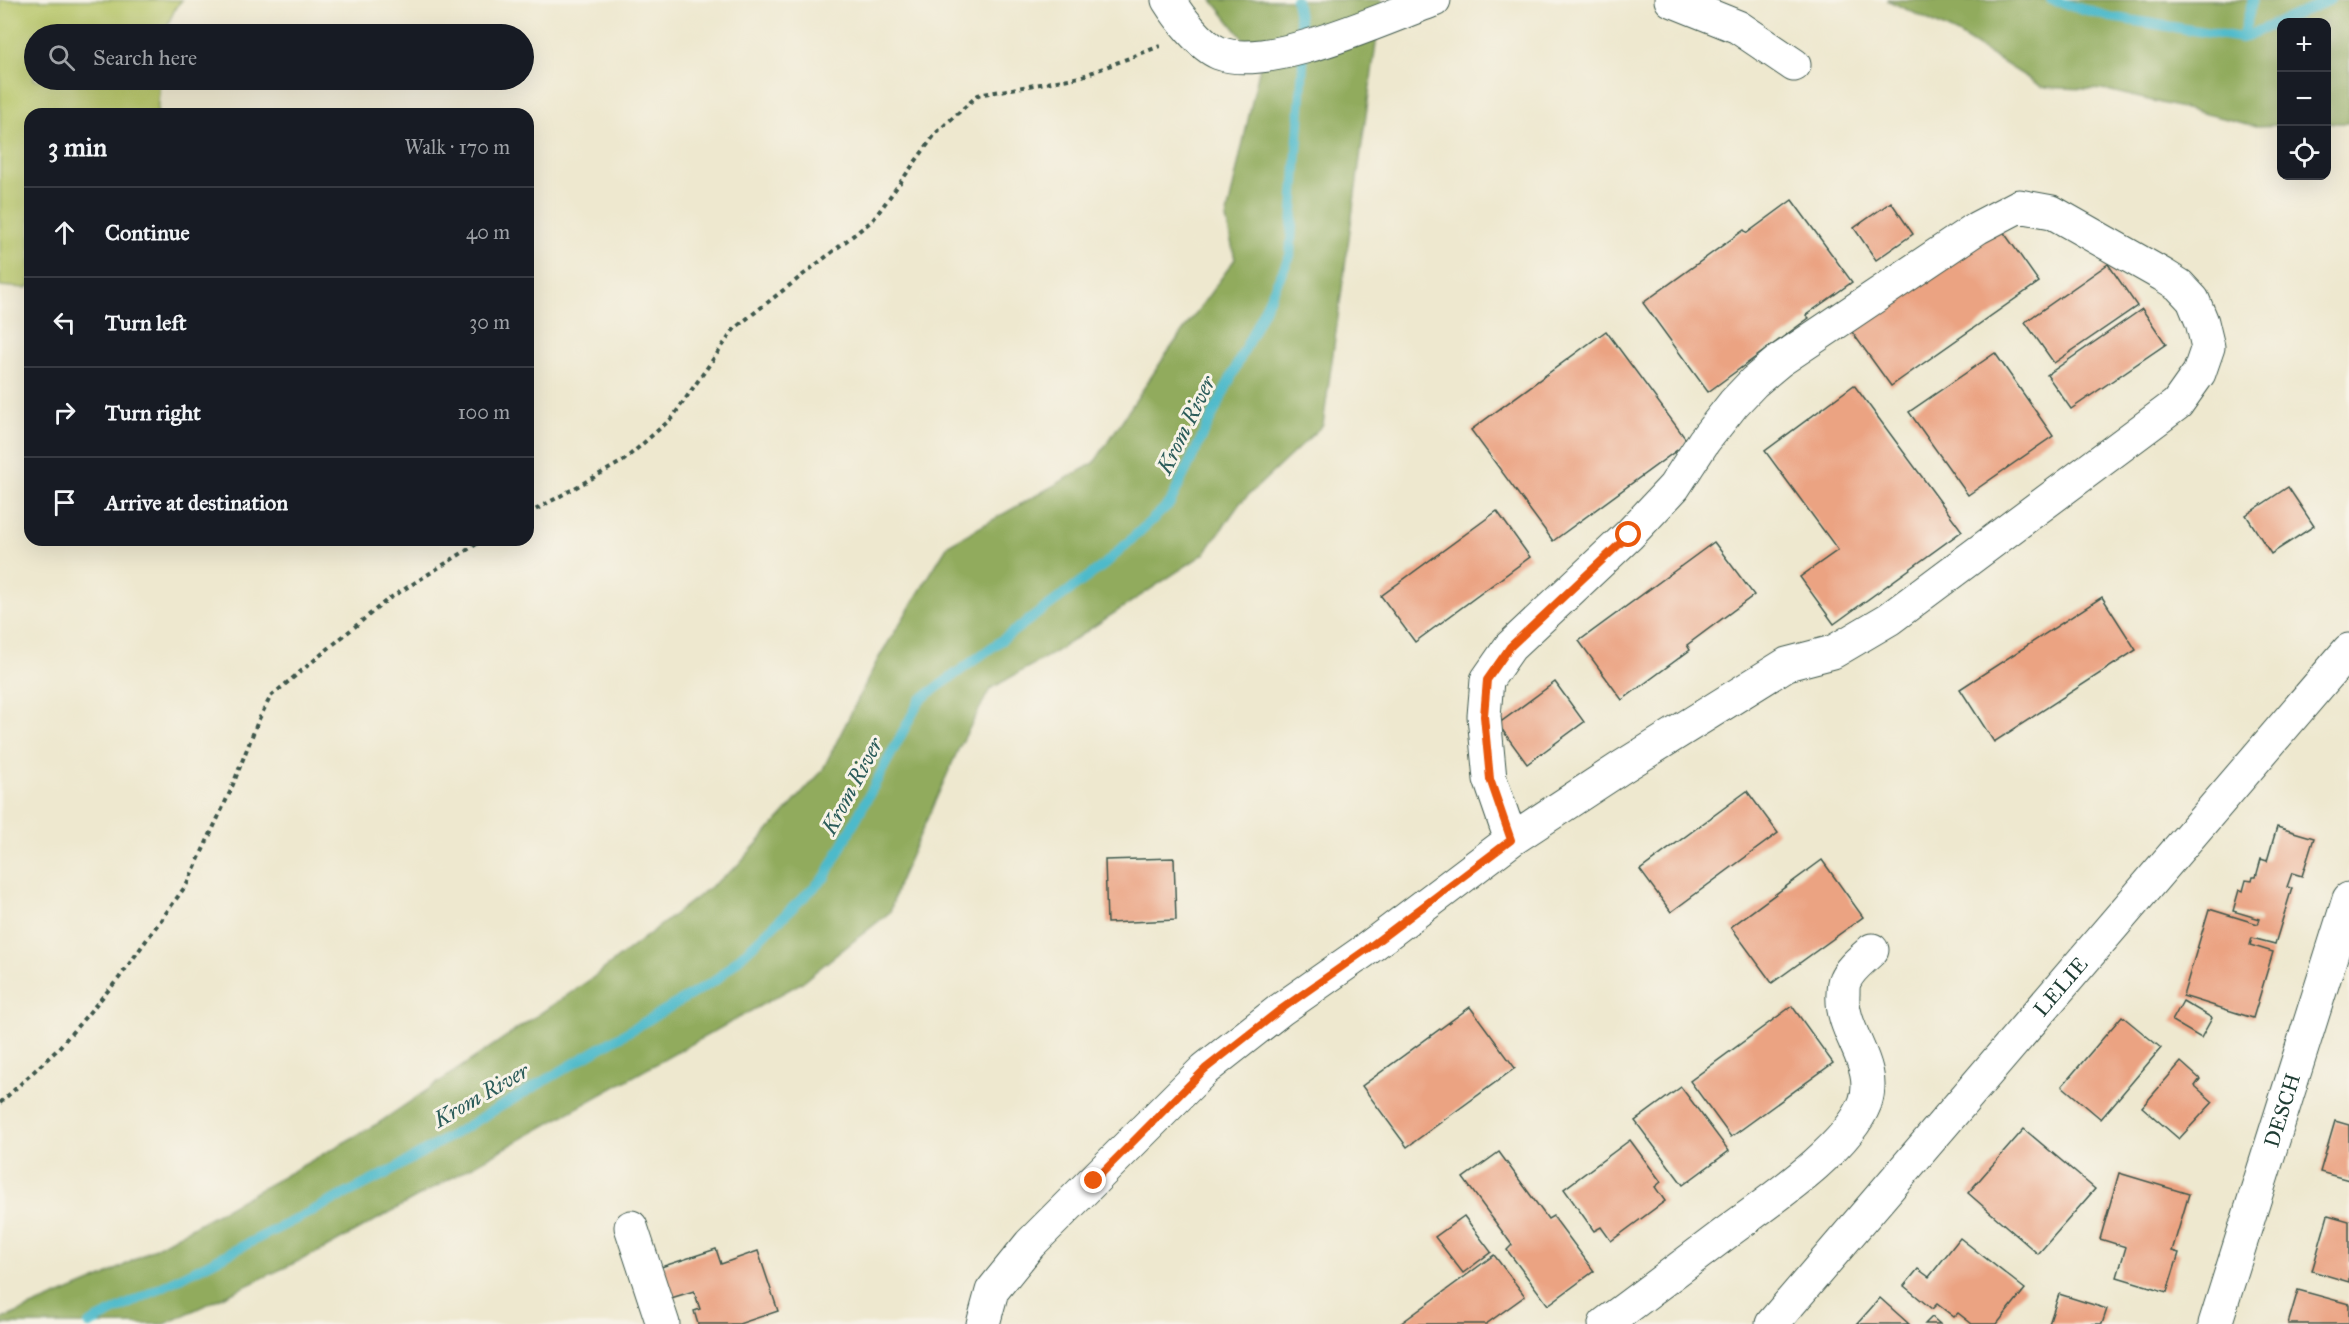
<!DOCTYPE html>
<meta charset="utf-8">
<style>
body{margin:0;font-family:"IM FELL Great Primer",serif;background:#20242c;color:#f1f3f6}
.controls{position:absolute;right:18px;top:18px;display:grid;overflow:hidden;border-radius:12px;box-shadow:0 6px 24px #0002}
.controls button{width:54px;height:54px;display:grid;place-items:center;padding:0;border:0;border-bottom:2px solid #363941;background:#171b24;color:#f1f3f6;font:30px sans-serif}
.stop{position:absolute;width:18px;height:18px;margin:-14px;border:4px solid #ea580c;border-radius:50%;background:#fff}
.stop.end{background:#ea580c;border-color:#fff;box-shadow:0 2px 6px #0008}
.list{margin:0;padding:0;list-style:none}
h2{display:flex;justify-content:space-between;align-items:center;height:78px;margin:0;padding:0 24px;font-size:26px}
h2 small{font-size:20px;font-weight:400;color:#9ea1a6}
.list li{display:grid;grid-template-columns:39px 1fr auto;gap:18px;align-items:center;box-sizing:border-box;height:90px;padding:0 24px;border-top:2px solid #363941}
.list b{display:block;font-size:22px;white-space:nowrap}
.list em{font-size:20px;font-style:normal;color:#9ea1a6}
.icon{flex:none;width:33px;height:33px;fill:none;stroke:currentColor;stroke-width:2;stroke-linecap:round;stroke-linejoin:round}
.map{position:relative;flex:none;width:2349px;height:1324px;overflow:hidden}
.search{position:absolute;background:#171b24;box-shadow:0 6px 24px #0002;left:24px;top:24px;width:510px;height:66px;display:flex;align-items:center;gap:15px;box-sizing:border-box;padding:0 21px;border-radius:33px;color:#9ea1a6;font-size:22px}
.panel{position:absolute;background:#171b24;box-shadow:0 6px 24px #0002;left:24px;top:108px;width:510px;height:438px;border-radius:18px}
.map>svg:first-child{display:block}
.green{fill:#b7c669;stroke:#6b824e;stroke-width:1.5}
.forest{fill:#91ab5d;stroke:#587448;stroke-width:1.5}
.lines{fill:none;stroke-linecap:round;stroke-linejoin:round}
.stream{stroke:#4ebaca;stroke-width:10}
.building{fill:#eba382}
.minor-casing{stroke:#3e574b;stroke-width:35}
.path{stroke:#3e574b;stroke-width:4;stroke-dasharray:4.5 4.5;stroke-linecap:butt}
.minor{stroke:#fff;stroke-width:33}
.route{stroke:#ea580c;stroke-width:8}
.labels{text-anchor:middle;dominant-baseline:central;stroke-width:6;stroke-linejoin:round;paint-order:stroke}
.street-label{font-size:21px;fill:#1f3d34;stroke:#f7f3e8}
.water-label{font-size:22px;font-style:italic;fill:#2b5c5a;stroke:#f7f3e8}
</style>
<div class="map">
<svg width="2349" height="1324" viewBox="0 0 2349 1324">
<rect width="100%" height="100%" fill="#f7f3e8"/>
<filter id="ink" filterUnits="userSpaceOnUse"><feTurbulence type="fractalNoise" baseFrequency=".0167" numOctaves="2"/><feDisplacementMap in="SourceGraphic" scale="12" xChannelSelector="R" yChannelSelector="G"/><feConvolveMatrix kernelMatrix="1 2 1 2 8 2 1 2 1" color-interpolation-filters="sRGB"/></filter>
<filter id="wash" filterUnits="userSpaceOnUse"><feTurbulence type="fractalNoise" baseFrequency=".008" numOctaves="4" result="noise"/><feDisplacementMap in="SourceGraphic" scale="24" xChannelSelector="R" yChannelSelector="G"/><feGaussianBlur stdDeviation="1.35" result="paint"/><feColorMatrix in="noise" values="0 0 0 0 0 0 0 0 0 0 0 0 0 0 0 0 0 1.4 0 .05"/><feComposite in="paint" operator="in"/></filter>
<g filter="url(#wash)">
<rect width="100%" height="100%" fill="#eee8cf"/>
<polygon class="green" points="0,0 182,0 176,7 163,34 34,34 34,80 160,80 157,114 30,114 30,286 26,288 0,286"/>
<g class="forest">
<polygon points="1212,0 1382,0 1323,425 1240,503 1204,554 1055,652 990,689 958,750 916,844 898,884 890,912 801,983 324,1249 165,1324 0,1324 0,1320 105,1276 377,1124 591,979 736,867 822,771 878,659 948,545 1094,463 1165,356 1235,259 1226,219 1261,61"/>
<polygon points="1887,0 2349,0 2349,123 2327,123 2326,22 2282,22 2281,125 2256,126 2107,90 2042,87 1958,34"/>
</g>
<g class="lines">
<g class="stream">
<polyline points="2051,0 2110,17 2242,38 2330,0"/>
<polyline points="2242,38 2253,0"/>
<polyline points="89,1324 389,1172 716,980 825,877 920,700 1104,565 1170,503 1290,256 1304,49 1296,0"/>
</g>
</g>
<g id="blocks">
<g class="building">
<polygon points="1792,200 1852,282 1806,315 1809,318 1708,392 1643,303 1744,230 1747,233"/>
<polygon points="1891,202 1913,234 1876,260 1854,228"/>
<polygon points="2000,227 2039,282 1891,386 1852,332"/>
<polygon points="2108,264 2137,306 2054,363 2025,322"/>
<polygon points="2142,309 2166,344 2071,409 2047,375"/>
<polygon points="1606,331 1688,442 1553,541 1471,430"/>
<polygon points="1995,353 2053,436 1968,495 1909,412"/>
<polygon points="1854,385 1962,531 1834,624 1800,577 1838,550 1765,451"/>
<polygon points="2288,487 2314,526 2271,554 2246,515"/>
<polygon points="1497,511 1530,557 1415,642 1381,596"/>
<polygon points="1714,542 1754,595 1687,645 1690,650 1622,700 1579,641"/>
<polygon points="2102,597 2136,650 1994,742 1960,689"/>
<polygon points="1555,682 1584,722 1527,764 1498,724"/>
<polygon points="1747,791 1778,833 1671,912 1640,870"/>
<polygon points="2277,827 2314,838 2302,876 2292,873 2287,887 2292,888 2275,944 2252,938 2250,945 2273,952 2253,1018 2183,996 2209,909 2258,924 2260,919 2233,911 2239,890 2243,891 2246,880 2252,881 2253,877 2256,877 2261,859 2267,861"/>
<polygon points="1174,858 1176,920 1107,923 1105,860"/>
<polygon points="1822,860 1863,917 1772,983 1731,927"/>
<polygon points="2183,1001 2212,1018 2201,1038 2172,1021"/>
<polygon points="1792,1006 1833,1063 1731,1137 1690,1081"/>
<polygon points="1470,1007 1515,1068 1407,1147 1362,1086"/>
<polygon points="2122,1016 2161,1048 2101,1119 2062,1086"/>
<polygon points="2181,1062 2200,1079 2195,1086 2213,1102 2179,1139 2142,1107"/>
<polygon points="1681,1087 1729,1151 1683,1185 1635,1121"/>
<polygon points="2335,1121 2349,1125 2349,1180 2320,1172"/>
<polygon points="2024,1129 2095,1189 2038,1254 1968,1193"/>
<polygon points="1630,1140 1661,1182 1655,1187 1665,1201 1611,1241 1601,1227 1594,1231 1564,1189"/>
<polygon points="1499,1152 1548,1219 1553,1216 1594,1271 1548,1305 1507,1250 1512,1245 1463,1178"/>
<polygon points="2119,1173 2189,1194 2172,1251 2179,1253 2167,1292 2117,1277 2126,1247 2100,1239"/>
<polygon points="2328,1215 2349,1221 2349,1282 2312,1271"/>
<polygon points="1464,1216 1491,1252 1463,1273 1435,1237"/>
<polygon points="1960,1238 2025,1289 1997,1324 1972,1324 1958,1313 1954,1317 1937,1304 1932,1309 1904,1286 1918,1269 1929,1277"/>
<polygon points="716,1249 721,1264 758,1251 778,1311 739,1324 698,1324 694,1311 700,1309 694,1291 671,1298 661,1267"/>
<polygon points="1494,1255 1525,1296 1486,1324 1400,1324"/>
<polygon points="2298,1290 2349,1304 2349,1324 2288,1324"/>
<polygon points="2059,1294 2107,1309 2102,1324 2049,1324"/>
<polygon points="1880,1298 1909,1324 1857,1324"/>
<polygon points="1932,1317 1940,1324 1925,1324"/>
</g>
</g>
</g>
<g filter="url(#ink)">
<use href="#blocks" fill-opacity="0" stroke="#3e574b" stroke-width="1.5"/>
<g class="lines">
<defs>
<g id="minor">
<path d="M1168 0C1178 16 1201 46 1219 53 1269 72 1384 18 1434 0"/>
<polyline points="1671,0 1738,27 1794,65"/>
<polyline points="631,1227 663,1324"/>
<polyline points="983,1324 992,1291 1030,1244 1205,1069 1280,1010 1367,949 1511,840 1622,767 1787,664 1833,652 1889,619 2177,404 2199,373 2208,347 2202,322 2193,300 2179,285 2163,275 2052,212 2019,206 1977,228 1779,361 1754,382 1734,403 1704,441 1674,487 1629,535 1510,647 1487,680 1484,716 1490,779 1511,840"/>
<path d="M1605 1324C1646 1294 1686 1263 1726 1233 1766 1203 1847 1150 1865 1103 1879 1063 1840 1033 1843 994 1843 990 1843 984 1845 980 1850 968 1863 959 1872 950"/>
<path id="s1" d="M1772 1324 2349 650"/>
<path id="s2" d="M2215 1324 2349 899"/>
</g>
</defs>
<use href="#minor" class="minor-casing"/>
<g class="path">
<polyline points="528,514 623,461 672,418 735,328 873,220 936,133 978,95 1080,77 1160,46"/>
<polyline points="0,1103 56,1051 119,978 187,884 230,792 258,721 271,696 387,600 483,540"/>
</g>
<use href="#minor" class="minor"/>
</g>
</g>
<g class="lines" filter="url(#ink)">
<polyline class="route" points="1094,1181 1205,1069 1280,1010 1367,949 1511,840 1490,779 1484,716 1487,680 1510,647 1629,535"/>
</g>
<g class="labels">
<g class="street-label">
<text stroke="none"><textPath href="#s1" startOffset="444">LELIE</textPath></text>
<text stroke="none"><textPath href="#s2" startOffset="224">DESCH</textPath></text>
</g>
<g class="water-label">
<text transform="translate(1186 425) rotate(-64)">Krom River</text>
<text transform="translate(852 786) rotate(-62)">Krom River</text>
<text transform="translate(481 1095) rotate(-30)">Krom River</text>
</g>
</g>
</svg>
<div class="controls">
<button>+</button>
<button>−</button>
<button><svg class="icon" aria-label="locate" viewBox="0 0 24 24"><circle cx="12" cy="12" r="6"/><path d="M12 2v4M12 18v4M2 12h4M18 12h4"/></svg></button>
</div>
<div class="stop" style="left:1629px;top:535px"></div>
<div class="stop end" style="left:1094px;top:1181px"></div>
<div class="search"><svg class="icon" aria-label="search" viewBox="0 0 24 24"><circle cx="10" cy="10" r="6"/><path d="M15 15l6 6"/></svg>Search here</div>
<section class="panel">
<h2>3 min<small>Walk · 170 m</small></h2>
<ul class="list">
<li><svg class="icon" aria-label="ahead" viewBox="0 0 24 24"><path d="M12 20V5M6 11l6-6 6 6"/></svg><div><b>Continue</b></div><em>40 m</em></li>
<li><svg class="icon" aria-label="left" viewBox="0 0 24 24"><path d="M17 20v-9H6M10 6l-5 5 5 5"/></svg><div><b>Turn left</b></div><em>30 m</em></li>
<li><svg class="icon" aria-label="right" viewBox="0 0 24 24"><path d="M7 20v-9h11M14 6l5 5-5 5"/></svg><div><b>Turn right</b></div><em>100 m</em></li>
<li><svg class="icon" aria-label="arrive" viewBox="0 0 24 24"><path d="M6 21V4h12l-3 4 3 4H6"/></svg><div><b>Arrive at destination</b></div></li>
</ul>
</section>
</div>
